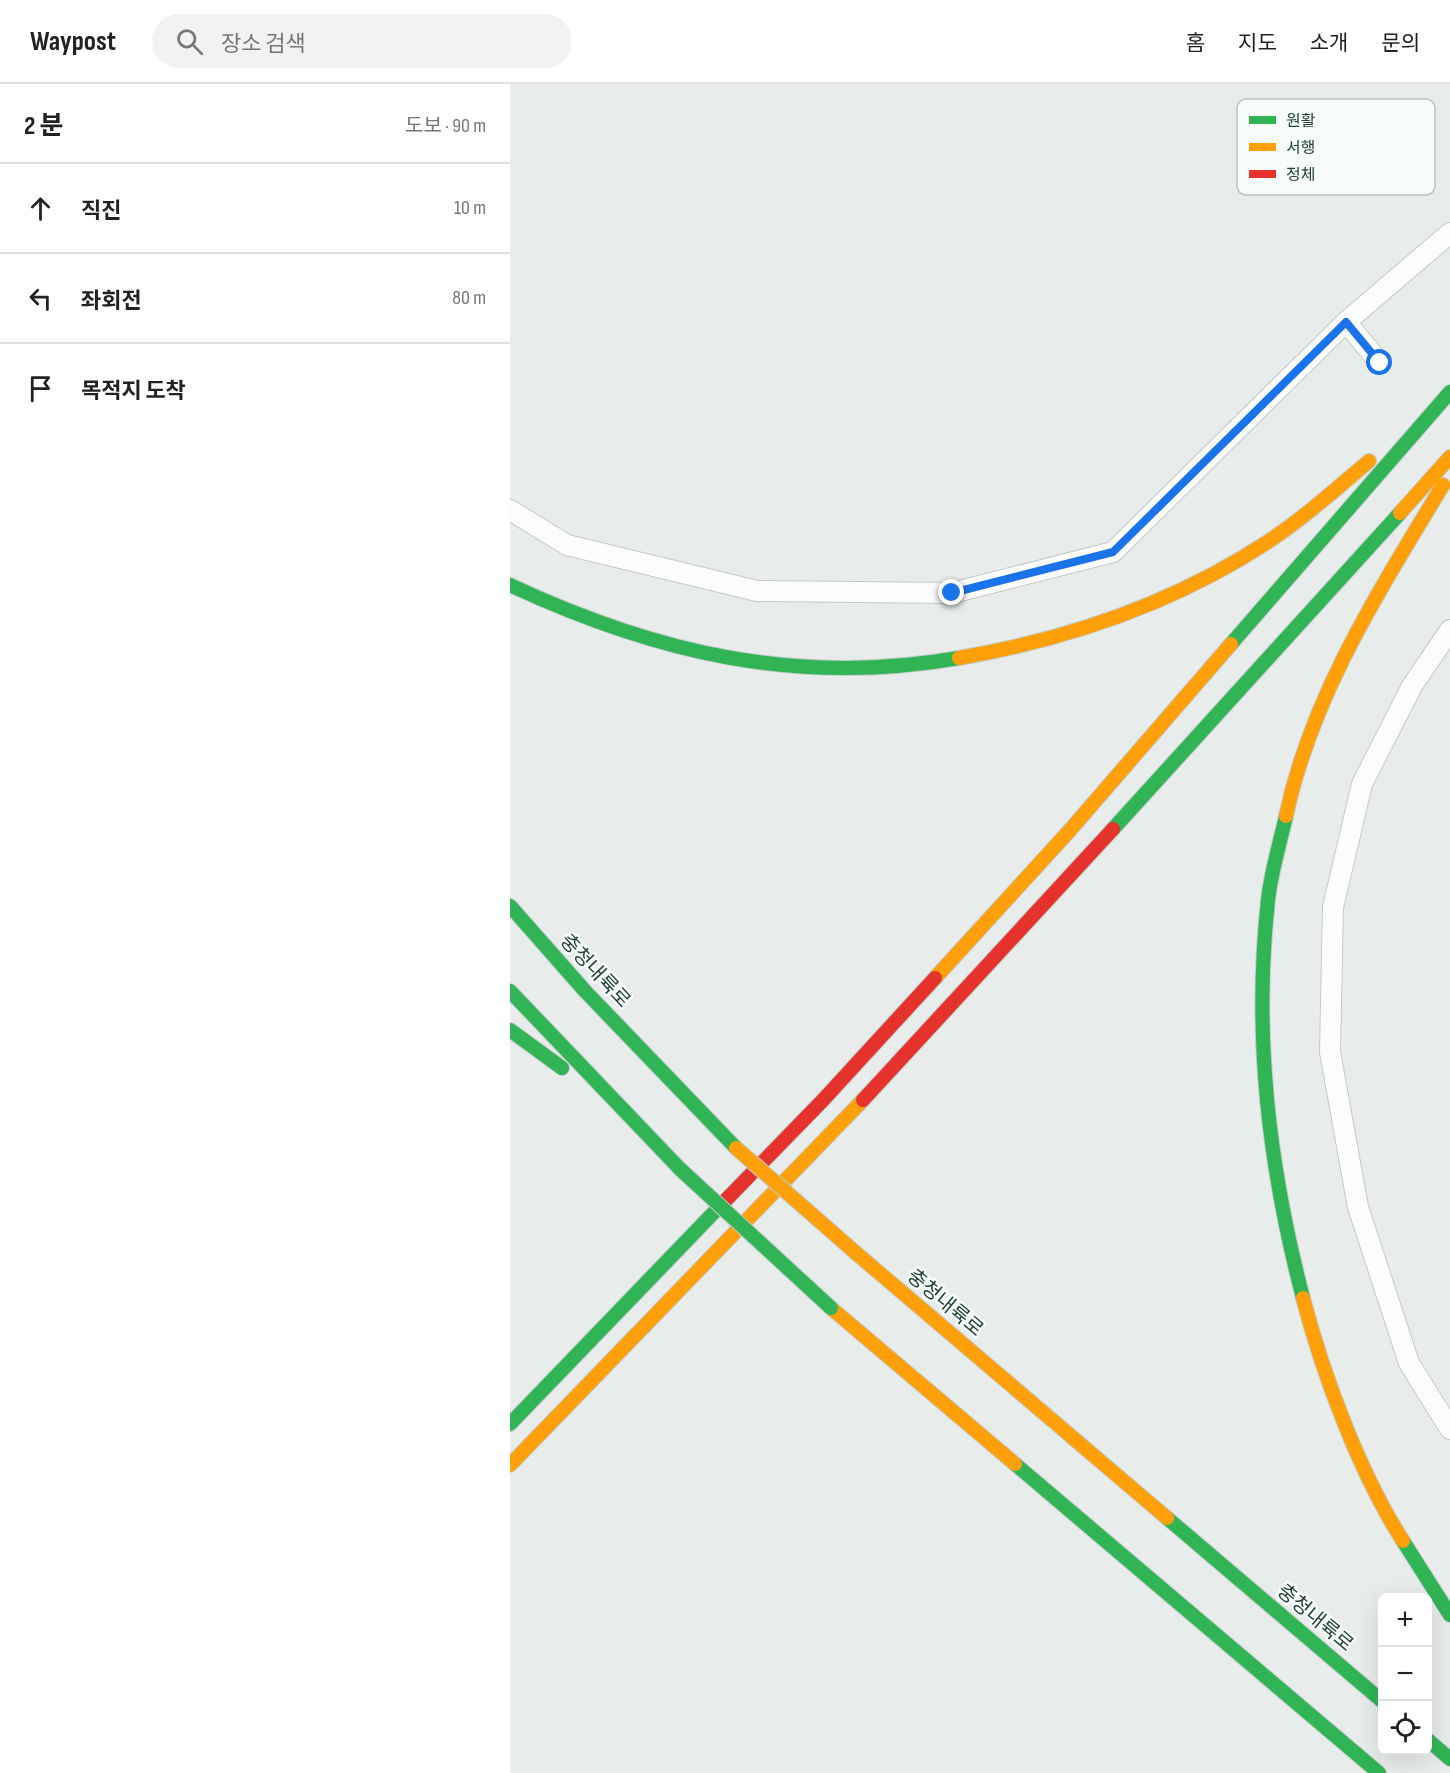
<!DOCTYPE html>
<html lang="ko">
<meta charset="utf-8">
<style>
body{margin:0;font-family:"Sofia Sans Condensed","Noto Sans KR",sans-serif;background:#f2f2f2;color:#222}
.controls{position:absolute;right:18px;bottom:18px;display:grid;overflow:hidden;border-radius:9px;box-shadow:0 6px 24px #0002}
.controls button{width:54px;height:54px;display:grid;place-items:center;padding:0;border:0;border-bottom:2px solid #e0e0e0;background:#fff;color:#222;font:30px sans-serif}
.stop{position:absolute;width:18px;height:18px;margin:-14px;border:4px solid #1a73e8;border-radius:50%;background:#fff}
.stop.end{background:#1a73e8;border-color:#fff;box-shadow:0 2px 6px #0008}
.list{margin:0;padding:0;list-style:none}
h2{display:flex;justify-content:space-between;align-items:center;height:78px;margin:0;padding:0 24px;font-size:26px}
h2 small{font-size:20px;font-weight:400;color:#767676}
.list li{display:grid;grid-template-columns:39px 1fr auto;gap:18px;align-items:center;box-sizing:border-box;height:90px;padding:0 24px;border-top:2px solid #e0e0e0}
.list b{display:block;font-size:22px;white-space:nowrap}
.list em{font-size:20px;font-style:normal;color:#767676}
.icon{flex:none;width:33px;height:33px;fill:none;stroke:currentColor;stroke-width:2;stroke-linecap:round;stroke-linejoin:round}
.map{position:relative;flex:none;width:940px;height:1689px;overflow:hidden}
header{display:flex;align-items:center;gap:36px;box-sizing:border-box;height:84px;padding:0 30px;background:#fff;border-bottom:2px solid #e0e0e0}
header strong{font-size:28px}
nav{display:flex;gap:33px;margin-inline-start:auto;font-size:21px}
.search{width:420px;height:54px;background:#f2f2f2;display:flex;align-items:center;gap:15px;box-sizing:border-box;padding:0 21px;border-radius:33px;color:#767676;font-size:22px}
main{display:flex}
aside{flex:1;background:#fff}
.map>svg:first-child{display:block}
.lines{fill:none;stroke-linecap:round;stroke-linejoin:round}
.lane-casing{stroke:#c5cac8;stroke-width:22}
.fast-casing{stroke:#c3ccc9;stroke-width:16}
.slow-casing{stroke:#c3ccc9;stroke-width:16}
.jam-casing{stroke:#c3ccc9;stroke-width:16}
.lane{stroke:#fcfcfc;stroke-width:20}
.fast{stroke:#30b455;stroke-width:14}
.slow{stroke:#ff9f0a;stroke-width:14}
.jam{stroke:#e5322d;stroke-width:14}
.fast-bridge-casing{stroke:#c3ccc9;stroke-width:16;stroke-linecap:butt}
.slow-bridge-casing{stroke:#c3ccc9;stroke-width:16;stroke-linecap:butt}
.fast-bridge{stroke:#30b455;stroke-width:14}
.slow-bridge{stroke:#ff9f0a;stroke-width:14}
.route{stroke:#1a73e8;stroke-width:8}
.labels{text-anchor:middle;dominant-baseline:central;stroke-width:5;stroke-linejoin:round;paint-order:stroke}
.street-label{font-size:20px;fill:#24423a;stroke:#f7fbf9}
.key{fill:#f7fbf9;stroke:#b8c4c0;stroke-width:1.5}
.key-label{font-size:16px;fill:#24423a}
</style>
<header>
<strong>Waypost</strong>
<div class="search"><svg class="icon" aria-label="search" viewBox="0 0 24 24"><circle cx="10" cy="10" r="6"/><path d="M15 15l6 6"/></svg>장소 검색</div>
<nav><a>홈</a><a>지도</a><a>소개</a><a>문의</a></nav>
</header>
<main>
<aside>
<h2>2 분<small>도보 · 90 m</small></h2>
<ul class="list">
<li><svg class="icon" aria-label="ahead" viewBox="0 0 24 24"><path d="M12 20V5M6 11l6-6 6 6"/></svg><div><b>직진</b></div><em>10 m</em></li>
<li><svg class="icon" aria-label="left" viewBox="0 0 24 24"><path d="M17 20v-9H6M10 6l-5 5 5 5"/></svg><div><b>좌회전</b></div><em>80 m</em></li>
<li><svg class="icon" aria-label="arrive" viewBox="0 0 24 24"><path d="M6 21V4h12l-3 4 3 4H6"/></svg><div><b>목적지 도착</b></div></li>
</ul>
</aside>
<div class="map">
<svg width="940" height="1689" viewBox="0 0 940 1689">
<rect width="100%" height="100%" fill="#e8edeb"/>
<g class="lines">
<defs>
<g id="lane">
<polyline points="836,238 870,279"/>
<polyline points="0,426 57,461 247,507 442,509 603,468 836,238 940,149"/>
<polyline points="940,546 902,602 852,700 823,823 820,968 848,1123 899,1279 940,1345"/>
</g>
<g id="fast">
<path d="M0 501C146 569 287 602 449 574"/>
<polyline points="721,560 940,308"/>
<path d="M776 732C770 759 761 788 758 816 743 952 759 1083 793 1214"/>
<polyline points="603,745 890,429"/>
<polyline points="0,822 75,907 226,1064"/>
<polyline points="0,907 170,1085"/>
<polyline points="0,946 52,984"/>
<polyline points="0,1340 212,1120"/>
<polyline points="505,1380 869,1689"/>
<polyline points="657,1434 872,1617"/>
<polyline points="893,1457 940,1531"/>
<polyline points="918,1656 940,1675"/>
</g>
<g id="slow">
<polyline points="890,429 940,373"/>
<path d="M449 574C559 555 665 519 759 457 795 433 826 405 859 377"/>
<path d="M776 732C802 610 870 506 933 401"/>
<polyline points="425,894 561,745 721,560"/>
<polyline points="346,1169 657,1434"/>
<path d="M793 1214C813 1291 850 1390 893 1457"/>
<polyline points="321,1224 505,1380"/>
<polyline points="0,1381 353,1016"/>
</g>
<g id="jam">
<polyline points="353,1016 603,745"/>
<polyline points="212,1120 314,1015 425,894"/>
</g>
</defs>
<use href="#lane" class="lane-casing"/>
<use href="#fast" class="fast-casing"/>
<use href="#slow" class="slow-casing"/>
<use href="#jam" class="jam-casing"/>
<use href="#lane" class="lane"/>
<use href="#fast" class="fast"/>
<use href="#slow" class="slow"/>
<use href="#jam" class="jam"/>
<defs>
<polyline id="fast-bridge" points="170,1085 321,1224"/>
<polyline id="slow-bridge" points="226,1064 346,1169"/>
</defs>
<use href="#fast-bridge" class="fast-bridge-casing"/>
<use href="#slow-bridge" class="slow-bridge-casing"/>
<use href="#fast-bridge" class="fast-bridge"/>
<use href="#slow-bridge" class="slow-bridge"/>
</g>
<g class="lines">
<polyline class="route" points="442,509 603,468 836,238 870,279"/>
</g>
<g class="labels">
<g class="street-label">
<text transform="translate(85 887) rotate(47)">충청내륙로</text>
<text transform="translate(435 1219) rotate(40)">충청내륙로</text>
<text transform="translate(805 1534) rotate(40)">충청내륙로</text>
</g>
</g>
<rect x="727" y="15" width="198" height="96" rx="9" class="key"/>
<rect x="739" y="32" width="27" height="8" fill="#30b455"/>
<rect x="739" y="59" width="27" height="8" fill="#ff9f0a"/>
<rect x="739" y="86" width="27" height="8" fill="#e5322d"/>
<g class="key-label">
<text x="776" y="42">원활</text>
<text x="776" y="69">서행</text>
<text x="776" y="96">정체</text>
</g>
</svg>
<div class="controls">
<button>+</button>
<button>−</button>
<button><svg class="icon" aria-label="locate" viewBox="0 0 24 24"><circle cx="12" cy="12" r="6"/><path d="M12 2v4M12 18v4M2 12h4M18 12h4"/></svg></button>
</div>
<div class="stop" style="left:870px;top:279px"></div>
<div class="stop end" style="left:442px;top:509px"></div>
</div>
</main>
